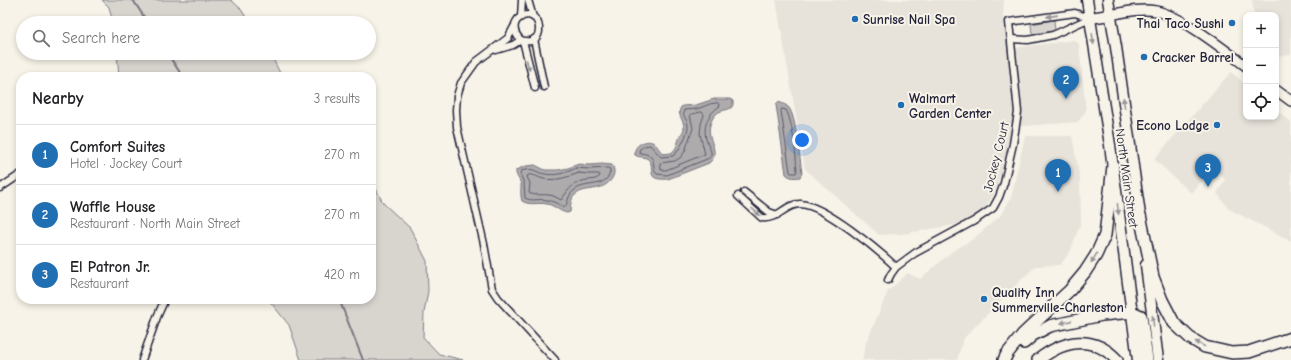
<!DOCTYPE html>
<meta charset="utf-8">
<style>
body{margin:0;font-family:"Comic Neue",sans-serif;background:#f2f2f2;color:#202124}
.controls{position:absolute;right:12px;top:12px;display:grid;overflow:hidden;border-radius:8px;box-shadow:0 2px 6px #0003}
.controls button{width:36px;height:36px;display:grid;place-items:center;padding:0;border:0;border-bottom:1px solid #e0e0e0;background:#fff;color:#202124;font:20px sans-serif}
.you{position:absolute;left:802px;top:140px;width:14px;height:14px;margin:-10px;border:3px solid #fff;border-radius:50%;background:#1a73e8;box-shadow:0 0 0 6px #1a73e833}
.badge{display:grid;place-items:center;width:26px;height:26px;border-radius:50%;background:#1f6fb2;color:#fff;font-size:13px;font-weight:700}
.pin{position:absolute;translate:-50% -33px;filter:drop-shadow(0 1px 2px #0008)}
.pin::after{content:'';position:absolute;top:21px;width:14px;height:12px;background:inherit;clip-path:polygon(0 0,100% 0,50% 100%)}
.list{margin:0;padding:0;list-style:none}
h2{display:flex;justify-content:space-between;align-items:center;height:52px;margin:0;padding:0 16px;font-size:17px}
h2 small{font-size:13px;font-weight:400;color:#757577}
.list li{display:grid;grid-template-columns:26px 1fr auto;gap:12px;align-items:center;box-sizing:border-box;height:60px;padding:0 16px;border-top:1px solid #e0e0e0}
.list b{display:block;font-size:15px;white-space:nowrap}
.list p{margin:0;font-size:13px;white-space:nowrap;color:#757577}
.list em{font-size:13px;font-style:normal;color:#757577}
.icon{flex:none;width:22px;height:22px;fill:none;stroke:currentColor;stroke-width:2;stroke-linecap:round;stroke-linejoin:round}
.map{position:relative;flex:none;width:1291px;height:360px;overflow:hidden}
.search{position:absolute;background:#fff;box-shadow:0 2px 6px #0003;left:16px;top:16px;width:360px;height:44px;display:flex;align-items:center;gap:10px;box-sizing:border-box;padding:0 14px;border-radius:22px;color:#757577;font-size:15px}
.panel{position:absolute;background:#fff;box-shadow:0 2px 6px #0003;left:16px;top:72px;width:360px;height:232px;border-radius:16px}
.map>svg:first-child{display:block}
.built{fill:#e7e3db}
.green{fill:#d8d5cf;stroke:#7d7c85}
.water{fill:#aeabad;stroke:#76747f}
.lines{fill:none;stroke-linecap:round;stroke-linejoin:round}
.shore{stroke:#5a5969;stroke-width:1}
.stream{stroke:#76747f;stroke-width:2}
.minor-casing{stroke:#22223b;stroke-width:9}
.secondary-casing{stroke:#22223b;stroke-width:12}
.primary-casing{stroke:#22223b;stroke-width:13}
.motorway-casing{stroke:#22223b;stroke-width:14}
.minor{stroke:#f7f3e8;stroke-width:6}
.secondary{stroke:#f7f3e8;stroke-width:9}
.primary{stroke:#f7f3e8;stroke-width:10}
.motorway{stroke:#f7f3e8;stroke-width:11}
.oneway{fill:#97959a}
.poi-dot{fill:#1f6fb2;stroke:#f7f3e8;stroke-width:1.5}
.labels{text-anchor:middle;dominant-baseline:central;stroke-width:4;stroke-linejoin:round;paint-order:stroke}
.poi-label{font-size:13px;font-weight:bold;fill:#22223b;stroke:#f7f3e8;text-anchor:start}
.street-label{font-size:13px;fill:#22223b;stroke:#f7f3e8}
</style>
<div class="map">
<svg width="1291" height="360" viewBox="0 0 1291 360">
<rect width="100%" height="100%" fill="#f7f3e8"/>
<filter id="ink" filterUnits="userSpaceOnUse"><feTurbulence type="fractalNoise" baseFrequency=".025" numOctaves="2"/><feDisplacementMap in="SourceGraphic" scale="8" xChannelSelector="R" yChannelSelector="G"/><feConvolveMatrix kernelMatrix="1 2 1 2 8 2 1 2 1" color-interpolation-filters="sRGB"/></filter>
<g filter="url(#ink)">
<g class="built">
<polygon points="776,0 1004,0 1003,16 1008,49 1074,40 1079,44 1086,111 1078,122 1011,127 1007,156 994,194 982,212 965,223 903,234 879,235 805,169"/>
<polygon points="1252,0 1291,0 1291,55 1276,57 1276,15 1254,15"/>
<polygon points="1231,72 1246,85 1246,117 1276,117 1276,110 1291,122 1291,241 1229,209 1217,193 1225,180 1215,168 1191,193 1154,159"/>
<polygon points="1025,136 1072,136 1080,179 1081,222 1070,252 1060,265 1036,266 1020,281 964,338 957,360 862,360 866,343 888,291 908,273 920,279 953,251 973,239 1000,216 1011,198"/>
</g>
<g class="green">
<polygon points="102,0 231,0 240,8 250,23 113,23 109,7"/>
<polygon points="1054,20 1055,31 1032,34 1031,24"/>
<polygon points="117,53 270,53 282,77 119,77"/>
<polygon points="371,179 383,203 410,228 427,261 428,291 424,313 423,337 439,354 463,360 301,360 289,325 268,299 371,299"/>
</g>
<g class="water">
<path d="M714 99H730L733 101C735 112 722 108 716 114 713 117 711 121 710 125 706 140 722 152 709 163L668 179C643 181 657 168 648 159 644 156 639 158 635 155 632 147 644 139 652 142 656 143 659 150 663 154L671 153C678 148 677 143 680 136 682 133 684 131 684 127 684 119 675 114 682 106L696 105Z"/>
<path d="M778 102C782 103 787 105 789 108 796 116 800 160 802 173L800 177C794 178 790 178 786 174L776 105Z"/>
<path d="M579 164 589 165 602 164 612 165C618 174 610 184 601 187 591 191 582 188 574 196 570 201 571 206 570 212L567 213C560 212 554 205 547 204 538 202 530 206 522 201 520 195 521 190 521 185 520 179 515 176 516 170L526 166 535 165 545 170H558L568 168Z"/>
</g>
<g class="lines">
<g class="shore">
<path d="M718 103 720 106C707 114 702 128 707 142 708 146 712 151 711 155 711 157 709 158 707 159L667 175 657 174C650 165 659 155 640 153L639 150 644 146 650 145 661 157 673 156C679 152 689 132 688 125 687 119 682 116 684 110L697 109 710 104Z"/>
<path d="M782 109 786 110C793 122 796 156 797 171L796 173H791L790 172 781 111Z"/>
<polygon points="702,112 704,115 701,124 700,134 705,154 666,170 661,170 660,163 675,161 681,157 685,151 693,128 690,115"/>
<path d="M576 168 589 169 608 168 610 169V172C606 188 587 182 576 189 567 195 569 201 565 207 560 205 553 201 547 200 540 198 532 202 525 198L524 183 520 174 521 171C536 167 533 172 545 174 555 176 567 173 576 168Z"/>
<path d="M579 173 588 174H599L600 176C595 181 589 179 582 181 570 185 568 191 561 200 557 198 553 195 549 195 542 194 534 196 529 193L530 183 527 177 528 175C535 174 538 178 544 179 556 181 568 177 579 173Z"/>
</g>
<g class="stream">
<polyline points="133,0 148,23"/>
<polyline points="167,53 183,77"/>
<polyline points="339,299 363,360"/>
</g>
<defs>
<g id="minor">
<polyline points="528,0 533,17"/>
<polyline points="518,19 521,17 522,0"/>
<polyline points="514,27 508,38 476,62 461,83 457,96 456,110 457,127 484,244 492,289 498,298 555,360"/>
<polyline points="534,39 544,87"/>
<polyline points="1011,39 1028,40 1053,35 1090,18"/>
<polyline points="523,41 535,88"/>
<path d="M496 50 513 45 521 40C548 49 542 6 521 17 511 23 514 34 521 40"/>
<polyline points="0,188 21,174"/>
<polyline points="744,192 769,212 777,215"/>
<path d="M738 196 762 218C778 220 786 203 801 204 825 206 878 250 896 267"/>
<polyline points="888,280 891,274 896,267 915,253 974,221 993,208 999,197 1004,183 1013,144 1018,112 1009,22 1075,13 1090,18"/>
<polyline points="142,360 157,317 165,299"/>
</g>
<g id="secondary">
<path d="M1110 15C1125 12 1142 8 1156 11 1184 17 1223 49 1246 66"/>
<polyline points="1276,90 1291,101"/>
</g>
<g id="primary">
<polyline points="1087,0 1110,145 1138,360"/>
<polyline points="1108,0 1116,47 1141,222"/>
<polyline points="1090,18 1110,15"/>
<polyline points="1146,265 1158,360"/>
</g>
<g id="motorway">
<polyline points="1140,215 1153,277 1162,300 1174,323 1190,338 1205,347 1232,353 1249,352 1291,338"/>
<polyline points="1024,343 1033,335 1050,326 1102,315 1132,312 1141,316 1147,360"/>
<polyline points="1004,360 1007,354 1023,334 1070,290 1085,272 1096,255 1105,235 1113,166"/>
<path d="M1038 360C1064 340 1093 334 1117 360"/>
</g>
</defs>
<use href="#minor" class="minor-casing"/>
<use href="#secondary" class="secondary-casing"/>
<use href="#primary" class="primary-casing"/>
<use href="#motorway" class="motorway-casing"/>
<use href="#minor" class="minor"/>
<use href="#secondary" class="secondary"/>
<use href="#primary" class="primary"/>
<use href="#motorway" class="motorway"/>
</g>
<defs><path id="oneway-solid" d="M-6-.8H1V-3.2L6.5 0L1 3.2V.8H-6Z"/></defs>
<g class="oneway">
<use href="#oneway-solid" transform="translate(1052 16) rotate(172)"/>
<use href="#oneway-solid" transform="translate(1093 39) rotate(82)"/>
<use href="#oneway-solid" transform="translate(528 65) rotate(74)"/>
<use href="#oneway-solid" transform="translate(1124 103) rotate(-98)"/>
<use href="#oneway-solid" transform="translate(1118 209) rotate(83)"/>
<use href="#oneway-solid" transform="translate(756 212) rotate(42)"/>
<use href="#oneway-solid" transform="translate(1094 258) rotate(121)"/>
<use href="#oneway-solid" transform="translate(1153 321) rotate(-97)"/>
<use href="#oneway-solid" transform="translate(1066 322) rotate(167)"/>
<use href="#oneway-solid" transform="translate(1200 344) rotate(-151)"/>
</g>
</g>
<g class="poi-dot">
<circle cx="855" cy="19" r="4"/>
<circle cx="1232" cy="23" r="4"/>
<circle cx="1144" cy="57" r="4"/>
<circle cx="901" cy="105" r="4"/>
<circle cx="1217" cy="125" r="4"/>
<circle cx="984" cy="299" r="4"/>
</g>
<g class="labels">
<g class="poi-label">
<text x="863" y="19">Sunrise Nail Spa</text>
<text x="1224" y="23" text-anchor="end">Thai Taco Sushi</text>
<text x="1152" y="57">Cracker Barrel</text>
<text x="909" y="98">Walmart<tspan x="909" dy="15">Garden Center</tspan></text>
<text x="1209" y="125" text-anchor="end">Econo Lodge</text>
<text x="992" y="292">Quality Inn<tspan x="992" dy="15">Summerville-Charleston</tspan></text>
</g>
<g class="street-label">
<text transform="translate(996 157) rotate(-76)">Jockey Court</text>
<text transform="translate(1127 178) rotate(82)">North Main Street</text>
</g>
</g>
</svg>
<div class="controls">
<button>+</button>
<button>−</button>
<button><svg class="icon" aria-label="locate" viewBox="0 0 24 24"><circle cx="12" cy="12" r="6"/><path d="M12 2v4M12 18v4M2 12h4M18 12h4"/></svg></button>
</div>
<div class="you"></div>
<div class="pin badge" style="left:1058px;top:192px">1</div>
<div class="pin badge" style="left:1066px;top:99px">2</div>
<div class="pin badge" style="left:1208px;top:187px">3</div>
<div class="search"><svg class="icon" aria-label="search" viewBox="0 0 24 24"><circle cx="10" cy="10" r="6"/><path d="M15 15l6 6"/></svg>Search here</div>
<section class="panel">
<h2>Nearby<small>3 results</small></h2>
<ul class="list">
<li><span class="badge">1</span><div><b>Comfort Suites</b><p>Hotel · Jockey Court</p></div><em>270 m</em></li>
<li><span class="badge">2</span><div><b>Waffle House</b><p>Restaurant · North Main Street</p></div><em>270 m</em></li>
<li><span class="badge">3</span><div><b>El Patron Jr.</b><p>Restaurant</p></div><em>420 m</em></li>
</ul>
</section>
</div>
